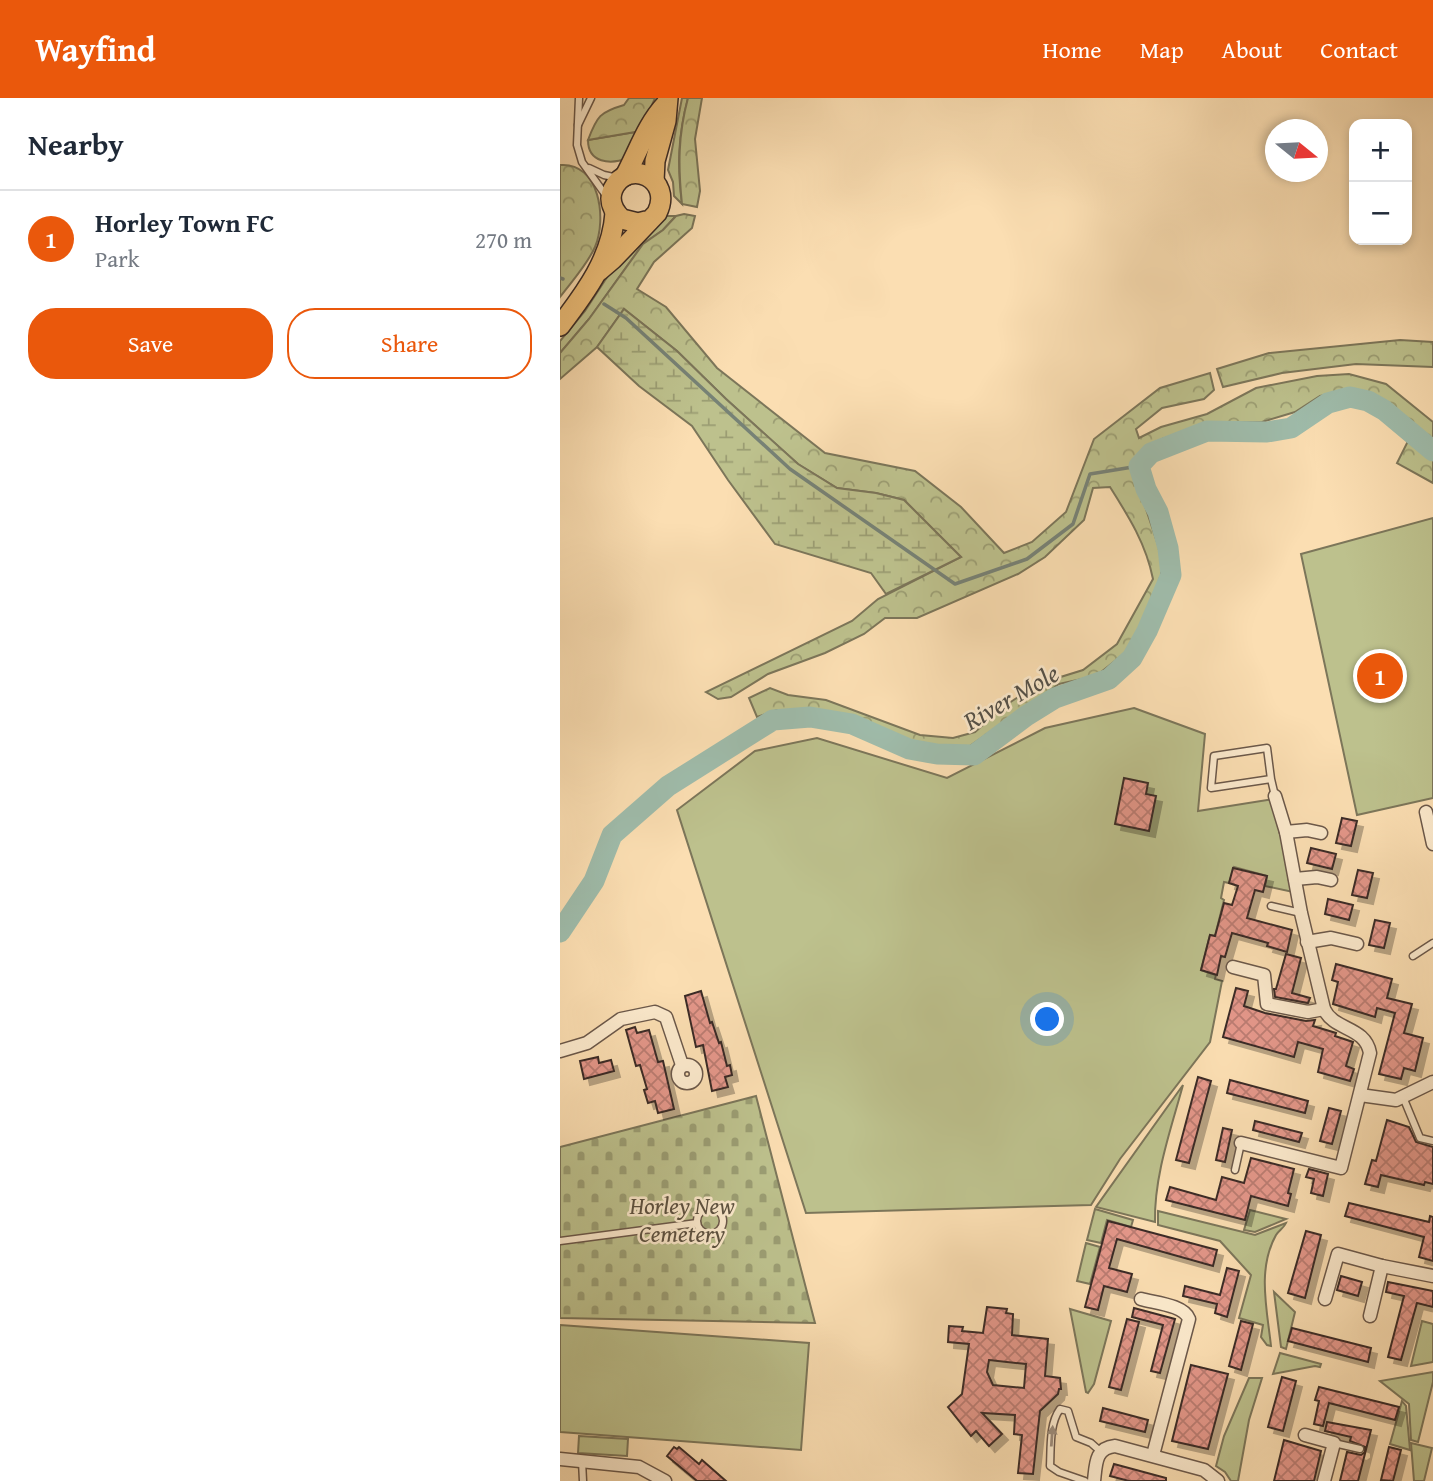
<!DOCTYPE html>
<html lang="en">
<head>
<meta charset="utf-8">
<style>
	:root { --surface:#fff; --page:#f6f6f7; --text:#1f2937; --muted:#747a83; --line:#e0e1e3; --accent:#ea580c }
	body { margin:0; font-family:"Gentium Book Plus",serif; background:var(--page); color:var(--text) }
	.controls { position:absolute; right:21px; top:21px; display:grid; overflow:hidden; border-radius:14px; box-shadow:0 4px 10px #0003 }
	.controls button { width:63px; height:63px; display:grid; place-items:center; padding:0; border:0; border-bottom:2px solid var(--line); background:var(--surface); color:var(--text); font:35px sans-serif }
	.compass { position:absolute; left:705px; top:21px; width:63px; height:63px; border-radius:50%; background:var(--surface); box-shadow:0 4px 10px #0003; rotate:108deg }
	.you { position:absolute; left:488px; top:922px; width:24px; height:24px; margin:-18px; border:5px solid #fff; border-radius:50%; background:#1a73e8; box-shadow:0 0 0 10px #1a73e833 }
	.badge { display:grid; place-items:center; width:46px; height:46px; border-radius:50%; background:var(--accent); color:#fff; font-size:23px; font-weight:700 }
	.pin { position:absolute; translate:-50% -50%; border:4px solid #fff; box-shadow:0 2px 7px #0006 }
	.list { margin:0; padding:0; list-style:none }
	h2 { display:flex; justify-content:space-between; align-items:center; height:91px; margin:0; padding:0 28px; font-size:30px }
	h2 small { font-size:23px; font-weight:400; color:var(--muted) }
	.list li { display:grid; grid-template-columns:46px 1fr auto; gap:21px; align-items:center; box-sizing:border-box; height:98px; padding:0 28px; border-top:2px solid var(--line) }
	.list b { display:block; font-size:26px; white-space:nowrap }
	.list p { margin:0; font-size:23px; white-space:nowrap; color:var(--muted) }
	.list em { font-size:23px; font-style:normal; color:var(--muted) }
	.actions { display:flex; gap:14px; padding:21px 28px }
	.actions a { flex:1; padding:16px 0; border:2px solid var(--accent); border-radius:28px; text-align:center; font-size:24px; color:var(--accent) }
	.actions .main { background:var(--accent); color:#fff }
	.map { position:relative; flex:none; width:873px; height:1383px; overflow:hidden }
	header { display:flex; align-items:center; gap:42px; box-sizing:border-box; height:98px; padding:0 35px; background:var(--accent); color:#fff }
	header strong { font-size:33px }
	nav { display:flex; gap:38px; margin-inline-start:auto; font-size:24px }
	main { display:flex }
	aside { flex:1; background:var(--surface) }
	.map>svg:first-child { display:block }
	.green { fill:#bdc18d; stroke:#7c765a; stroke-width:2 }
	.forest { fill:url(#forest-crowns); stroke:#7c765a; stroke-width:2 }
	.wetland { fill:url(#wetland-marsh); stroke:#7c765a; stroke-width:2 }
	.cemetery { fill:url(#cemetery-stones); stroke:#7c765a; stroke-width:2 }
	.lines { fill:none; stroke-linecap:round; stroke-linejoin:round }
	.stream { stroke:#778276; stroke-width:3.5 }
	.river { stroke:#9fbcab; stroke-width:21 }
	.building { fill:url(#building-cross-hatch); stroke:#3b2c27; stroke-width:2; fill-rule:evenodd; filter:url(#shadow) }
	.lane-casing { stroke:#6b584a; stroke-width:9 }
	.street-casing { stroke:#6b584a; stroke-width:15 }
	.primary-casing { stroke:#3b2c27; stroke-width:22 }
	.lane { stroke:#fceacd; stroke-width:6 }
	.street { stroke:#fceacd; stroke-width:12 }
	.primary { stroke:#eebf79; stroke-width:19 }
	.oneway { fill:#9c8b7a }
	.labels { text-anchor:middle; stroke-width:5; stroke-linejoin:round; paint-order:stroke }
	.park-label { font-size:24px; font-style:italic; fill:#5c5140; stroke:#fceacd }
	.water-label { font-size:26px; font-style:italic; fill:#545048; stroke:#fceacd }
</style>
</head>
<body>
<header>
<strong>Wayfind</strong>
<nav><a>Home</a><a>Map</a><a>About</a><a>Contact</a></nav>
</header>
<main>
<aside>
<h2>Nearby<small></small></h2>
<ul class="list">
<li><span class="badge">1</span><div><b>Horley Town FC</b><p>Park</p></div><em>270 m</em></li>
</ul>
<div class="actions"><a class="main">Save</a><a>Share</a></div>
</aside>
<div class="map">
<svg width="873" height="1383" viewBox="0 0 873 1383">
	<defs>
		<pattern id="forest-crowns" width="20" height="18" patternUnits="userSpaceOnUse" patternTransform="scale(1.75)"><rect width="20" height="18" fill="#bdc18d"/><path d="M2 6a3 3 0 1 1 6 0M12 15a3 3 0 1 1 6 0" fill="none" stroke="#9b9d73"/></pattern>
		<pattern id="wetland-marsh" width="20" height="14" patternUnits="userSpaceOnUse" patternTransform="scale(1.75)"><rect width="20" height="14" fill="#bdc18d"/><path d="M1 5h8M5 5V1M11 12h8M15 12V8" fill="none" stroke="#9b9d73"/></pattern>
		<pattern id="cemetery-stones" width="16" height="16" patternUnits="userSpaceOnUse" patternTransform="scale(1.75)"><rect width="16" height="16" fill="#bdc18d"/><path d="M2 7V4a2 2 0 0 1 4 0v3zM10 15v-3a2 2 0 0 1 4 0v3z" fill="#9b9d73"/></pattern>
		<pattern id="building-cross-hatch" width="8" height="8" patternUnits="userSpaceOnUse" patternTransform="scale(1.75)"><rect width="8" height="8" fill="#e4978a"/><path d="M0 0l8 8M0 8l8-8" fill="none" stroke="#ba7b71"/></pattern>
		<filter id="shadow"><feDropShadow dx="6" dy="6" stdDeviation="0" flood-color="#0004"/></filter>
	</defs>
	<rect width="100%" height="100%" fill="#fbdeb2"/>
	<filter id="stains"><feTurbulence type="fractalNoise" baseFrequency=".00286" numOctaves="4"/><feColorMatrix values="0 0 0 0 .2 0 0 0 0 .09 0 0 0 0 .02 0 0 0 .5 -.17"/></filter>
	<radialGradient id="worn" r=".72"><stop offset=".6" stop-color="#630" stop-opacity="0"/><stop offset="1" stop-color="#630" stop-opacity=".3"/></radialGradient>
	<g class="green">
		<path d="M122,0h6c-10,38 -11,67 -6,106l-8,-8 -1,-14 -5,-12z"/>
		<path d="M81,33l-13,27c-18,7 -40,5 -40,-18z"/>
		<polygon points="106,118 116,118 103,132 83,146 29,221 0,255 0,243 25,213 55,167"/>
		<polygon points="873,420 873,700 797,717 741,456"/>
		<polygon points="574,610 645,636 638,713 713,701 733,794 705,788 707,778 674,769 669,785 664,784 661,800 664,802 655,838 650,837 641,872 656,877 655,881 662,883 650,944 560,1061 531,1107 246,1115 117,712 195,653 257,640 387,680 485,630"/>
		<path d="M623,987c-12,44 -29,91 -28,137l-59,-15z"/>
		<polygon points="535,1111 573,1122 571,1129 547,1122 541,1145 527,1142"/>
		<polygon points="690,1112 726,1121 695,1134 684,1132"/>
		<path d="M598,1113l97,24 31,-12c-2,5 -7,7 -10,12 -19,34 -9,74 -5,111l-4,-1 -6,-8 2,-12 -24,-7 12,-43 -31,-34 -62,-16z"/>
		<polygon points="526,1145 540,1149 530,1186 517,1183"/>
		<polygon points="714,1194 735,1214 726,1251 721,1249"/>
		<polygon points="510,1211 551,1223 534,1286 528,1295 526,1294"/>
		<polygon points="862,1223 873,1226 873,1264 851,1268"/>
		<polygon points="0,1227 249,1245 241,1352 0,1334"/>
		<polygon points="720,1255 761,1266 760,1269 755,1268 713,1276"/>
		<polygon points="873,1274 873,1284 858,1344 851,1342 849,1306 820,1283"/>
		<polygon points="689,1280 702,1280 689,1322 678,1383 671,1383 665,1374 656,1368 664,1338"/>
		<polygon points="842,1303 846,1308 850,1352 830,1346"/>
		<polygon points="19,1338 68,1341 67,1358 18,1355"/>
		<polygon points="851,1345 872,1350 864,1383 854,1383"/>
	</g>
	<g class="forest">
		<path d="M69,0h26l-14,33 -53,9c9,-24 12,-28 36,-35z"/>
		<path d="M128,0h14l-7,41 5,52 -3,16 -15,-3c-4,-38 -4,-69 6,-106z"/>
		<path d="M0,67c40,-3 47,54 35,82 -8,18 -23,34 -35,50z"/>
		<path d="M124,116l11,2 -3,12 -38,34 -17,27 29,18 51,61 108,85 90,18 46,36 43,46 28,-11 34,-30 28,-73 66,-51 50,-15 4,17 -10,9 -42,9 -26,21 3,9 22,-11 46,-13 49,-26 61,-12 32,-2 37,10 47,38v21l-55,-44 -27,-9 -31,6 -25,16 -33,10 -51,1 -49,16 -26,17 -1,20 26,78v25l-18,43 -18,31 -29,23 -37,8 -92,64 -36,1 -72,-28 -56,-10 -26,-1 -20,7 -8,-19 21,-10 18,7 38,5 94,35 33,3 22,-6 28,-25 35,-23 45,-14 34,-26 36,-65c-7,-35 -24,-62 -43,-92l-17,1 -9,32 -39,37 -27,17 -101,44h-32l-21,16 -39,19 -57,21 -37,23 -13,2 -12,-7 146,-71 26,-22 83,-42 -57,-57 -28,-7 -39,-5 -39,-24 -72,-65 -49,-48 -53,-42 -27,38 -37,32v-26l29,-34 54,-75 20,-14 13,-14z"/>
		<polygon points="840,242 873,244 873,269 796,266 722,275 663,289 657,271 709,255"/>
		<polygon points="849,341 873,361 873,385 837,365"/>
	</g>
	<polygon class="wetland" points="64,211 117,253 166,301 238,366 277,390 316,395 344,402 401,459 326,496 311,475 215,446 168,382 132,328 79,288 37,249"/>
	<polygon class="cemetery" points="196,998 255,1225 0,1220 0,1049"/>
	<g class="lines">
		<g class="stream">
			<polyline points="0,180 3,181"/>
			<polyline points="44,206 66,220 230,371 395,486 467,461 513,426 530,376 579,368"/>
		</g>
		<polyline class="river" points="0,834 34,783 52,737 108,688 213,622 250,619 292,626 349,651 377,656 414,657 466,618 495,600 549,581 572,560 587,533 611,477 608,450 598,414 586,391 579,368 591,355 647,333 707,334 731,330 768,305 790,299 808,303 824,312 873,353"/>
	</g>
	<g class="building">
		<polygon points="564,680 588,685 586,696 596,698 589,733 555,726"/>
		<polygon points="782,720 797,723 791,748 776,745"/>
		<polygon points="751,750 776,756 772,771 747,765"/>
		<polygon points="673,770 707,778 703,794 695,792 687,820 732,832 727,854 707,848 708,845 672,835 665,859 661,858 657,877 641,872 650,837 655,838 664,805 672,807 678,788 669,785"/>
		<polygon points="798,772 813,775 807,800 792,797"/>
		<polygon points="768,801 793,807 789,822 765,816"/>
		<polygon points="815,822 830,825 824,850 809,847"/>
		<polygon points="726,856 741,860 732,895 750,900 748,905 715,899 714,891 716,891"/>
		<polygon points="776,866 832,881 827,900 852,906 844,935 863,940 855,973 844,970 841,981 819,976 835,915 817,910 815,919 773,906 778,884 772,882"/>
		<polygon points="676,890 688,893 684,908 705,915 746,923 755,922 753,928 776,935 775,938 793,944 786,968 794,971 790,983 758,974 763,951 738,944 734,959 663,939"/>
		<polygon points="141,893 150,925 152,924 159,945 161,944 167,968 170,967 172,977 165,979 168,989 152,993 143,947 136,949 125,898"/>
		<polygon points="75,929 77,935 89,932 98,964 103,963 114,1011 98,1015 95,1003 88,1005 84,992 87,991 80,967 76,968 66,932"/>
		<polygon points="38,959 39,965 51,962 54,973 24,981 20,963"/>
		<polygon points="638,979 651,983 629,1065 616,1062"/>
		<polygon points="670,982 748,1003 745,1015 667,995"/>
		<polygon points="769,1010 781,1013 772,1046 760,1043"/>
		<polygon points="827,1022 849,1029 856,1044 873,1049 873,1086 865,1084 864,1087 821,1077 818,1089 805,1086 812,1062 816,1063"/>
		<polygon points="695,1023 742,1035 739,1044 693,1032"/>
		<polygon points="663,1030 672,1032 665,1064 656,1062"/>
		<polygon points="691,1060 734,1071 728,1095 731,1096 728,1108 691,1098 685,1122 606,1102 610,1089 656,1102 662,1079 684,1085"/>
		<polygon points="749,1071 768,1076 763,1098 751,1095 754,1081 746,1079"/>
		<polygon points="789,1105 869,1124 870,1118 873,1119 873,1163 859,1159 864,1139 785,1118"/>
		<polygon points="548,1123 657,1152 653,1168 557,1141 549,1170 572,1176 567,1194 544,1188 538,1212 525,1209"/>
		<polygon points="746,1133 761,1137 745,1200 728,1195"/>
		<polygon points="667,1170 679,1173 667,1219 655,1215 657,1206 623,1198 625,1188 660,1197"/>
		<polygon points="781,1178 802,1184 798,1198 777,1192"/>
		<polygon points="828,1184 873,1193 873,1209 857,1205 841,1262 828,1259 844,1198 826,1194"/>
		<path d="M427,1209l20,2 -1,4 7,1 -1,21 36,4 -3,37 15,2 1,11h-2l-1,5 -18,17 -7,63 -15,-1 4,-38 -8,-1 1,-19 -33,-2 20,21 -13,12 -13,-15 -5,5 -23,-29 14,-13 7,-50 -21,-2 1,-16 14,1 -1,4 21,2zM429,1262l37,4 -2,24 -31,-3 -6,-13z"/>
		<polygon points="574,1210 615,1221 600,1275 591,1273 603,1227 572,1219"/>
		<polygon points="567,1221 579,1224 561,1292 549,1289"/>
		<polygon points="681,1223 693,1226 681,1272 669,1268"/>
		<polygon points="732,1230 811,1250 808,1264 728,1243"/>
		<polygon points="631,1267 668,1276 648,1351 612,1343"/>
		<polygon points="722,1279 736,1283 723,1333 708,1329"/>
		<polygon points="759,1289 839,1309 835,1322 769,1305 763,1328 754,1326 759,1303 755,1302"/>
		<polygon points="543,1310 588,1322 585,1334 540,1323"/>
		<polygon points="767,1324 811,1332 798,1383 780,1383 787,1354 801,1357 805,1354 805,1349 790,1343 791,1339 765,1333"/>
		<polygon points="724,1342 761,1353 754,1383 714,1383"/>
		<polygon points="114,1349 117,1351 119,1349 139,1366 142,1362 166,1383 137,1383 107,1358"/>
		<polygon points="829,1349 841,1352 833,1383 821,1382"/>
		<polygon points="554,1366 606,1380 606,1383 569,1383 550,1378"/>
	</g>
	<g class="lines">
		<defs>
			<g id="lane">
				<polyline points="19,0 17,47 22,64 47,99"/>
				<polyline points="18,27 31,0"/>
				<polyline points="29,70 44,77 58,80"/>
				<polyline points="711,681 707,650 654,658 651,690 711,681 715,698"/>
				<polyline points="711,808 741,815"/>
				<polyline points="853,858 873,845"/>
				<polyline points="843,999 860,1040 873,1043"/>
				<polyline points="675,1072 681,1045"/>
				<circle cx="150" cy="1123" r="13"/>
				<polyline points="0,1143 137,1125"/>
				<polyline points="774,1345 800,1351"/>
				<polyline points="22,1363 23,1383"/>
				<path d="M525,1383l-26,-9 -9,-6c1,-18 -1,-42 10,-57l8,2 8,26 15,6 9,8"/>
			</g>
			<g id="street">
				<polyline points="866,714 873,746"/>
				<polyline points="726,734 747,732 761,735"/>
				<polyline points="735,781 757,779 771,782"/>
				<polyline points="747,844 771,840 797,846"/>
				<polyline points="673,869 704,877 707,906 748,914 764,911"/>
				<polyline points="0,953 27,945 61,921 95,914 106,919 122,967"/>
				<circle cx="127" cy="976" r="9"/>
				<polyline points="800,997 836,1002 873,984"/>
				<path d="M681,1045l100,25 29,-115c-5,-27 -36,-22 -46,-44l-23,-96 -15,-81 -11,-36"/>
				<path d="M581,1201c14,4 43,6 48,20l-36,136"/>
				<polyline points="765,1201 778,1156 822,1168 873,1178"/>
				<polyline points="810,1218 822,1168"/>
				<polyline points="745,1337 774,1345 764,1383"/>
				<polyline points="0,1361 79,1369 105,1383"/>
				<path d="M534,1383c2,-17 1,-33 21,-35l89,24 14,11"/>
			</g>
			<g id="primary">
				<path d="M65,78c13,-24 22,-52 41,-72"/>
				<polyline points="94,83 95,63 106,23 108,0"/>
				<path d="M39,173l14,-12 44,-46c17,-34 -29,-56 -44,-24 -5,12 0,22 9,30l16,4 8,-2"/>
				<path d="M0,228c26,-34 52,-69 55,-113"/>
			</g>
		</defs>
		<use href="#lane" class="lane-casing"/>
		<use href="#street" class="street-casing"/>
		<use href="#primary" class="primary-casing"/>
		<use href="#lane" class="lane"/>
		<use href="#street" class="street"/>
		<use href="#primary" class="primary"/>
	</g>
	<defs><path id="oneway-solid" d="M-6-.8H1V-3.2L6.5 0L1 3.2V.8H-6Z" transform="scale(1.75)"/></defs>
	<use class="oneway" href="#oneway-solid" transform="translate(492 1338) rotate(-86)"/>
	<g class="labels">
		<g class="park-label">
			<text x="122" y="1116">Horley New<tspan x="122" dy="28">Cemetery</tspan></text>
		</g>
		<g class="water-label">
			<text transform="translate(451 599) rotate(-30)" y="9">River Mole</text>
		</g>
	</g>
	<rect width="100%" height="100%" filter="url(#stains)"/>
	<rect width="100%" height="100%" fill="url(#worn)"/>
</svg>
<div class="controls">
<button>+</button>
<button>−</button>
</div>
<svg class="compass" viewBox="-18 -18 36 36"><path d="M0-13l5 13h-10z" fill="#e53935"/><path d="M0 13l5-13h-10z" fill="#747a83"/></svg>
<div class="you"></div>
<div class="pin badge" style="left:820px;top:578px">1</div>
</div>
</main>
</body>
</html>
